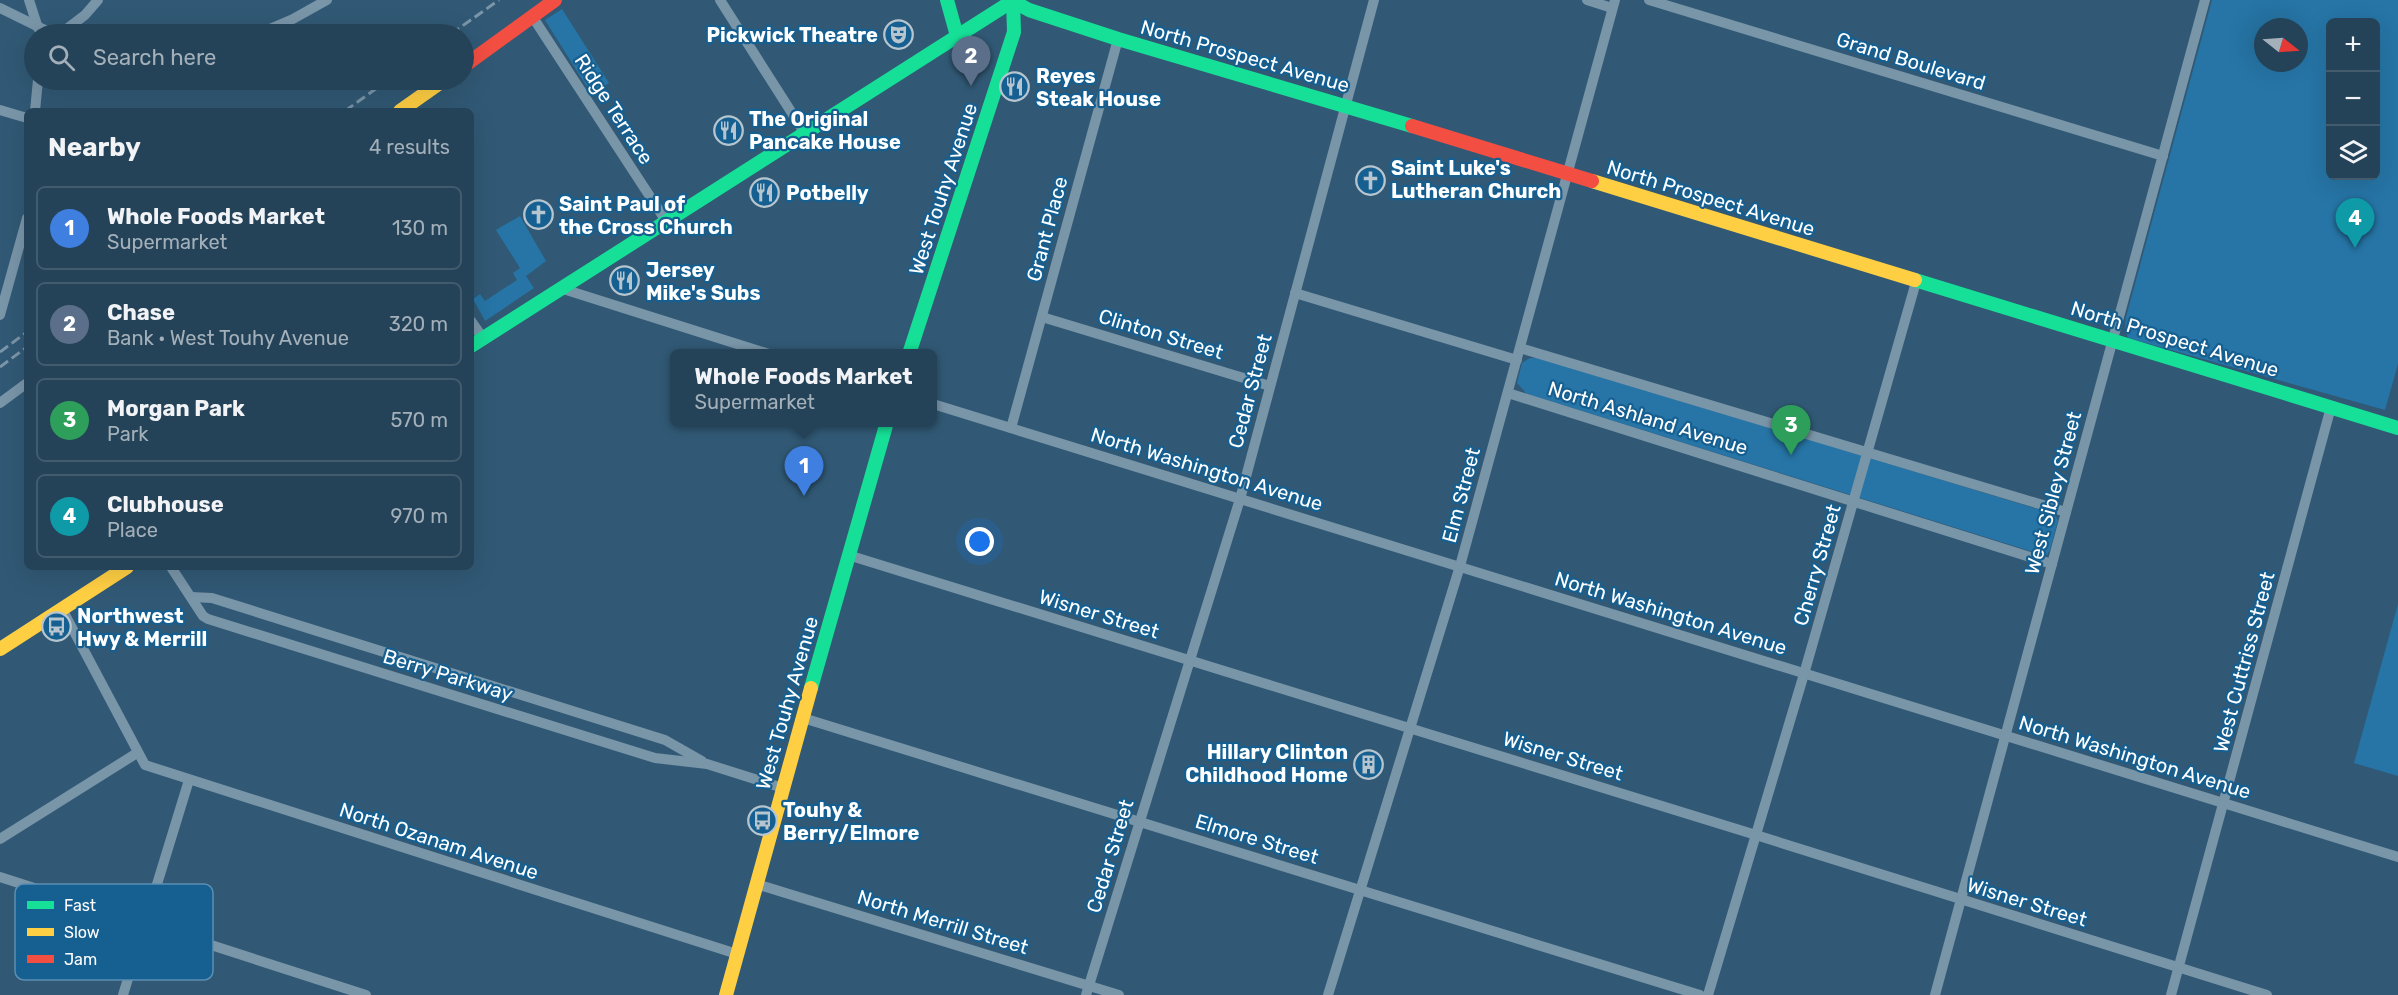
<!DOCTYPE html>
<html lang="en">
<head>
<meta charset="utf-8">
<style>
	:root { --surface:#254358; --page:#314e61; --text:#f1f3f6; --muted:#a3b0ba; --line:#425c6e; --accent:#b7c5cf }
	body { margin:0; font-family:Rubik,sans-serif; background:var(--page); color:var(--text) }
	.controls { position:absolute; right:18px; top:18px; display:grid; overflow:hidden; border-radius:9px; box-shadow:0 6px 24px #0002 }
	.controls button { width:54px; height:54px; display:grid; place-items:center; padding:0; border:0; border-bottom:2px solid var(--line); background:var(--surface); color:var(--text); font:30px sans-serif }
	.compass { position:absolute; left:2254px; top:18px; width:54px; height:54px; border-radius:50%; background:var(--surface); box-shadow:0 6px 24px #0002; rotate:107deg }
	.you { position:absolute; left:980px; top:542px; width:21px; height:21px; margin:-15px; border:4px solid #fff; border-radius:50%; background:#1a73e8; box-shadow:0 0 0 9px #1a73e833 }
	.badge { display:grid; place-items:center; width:39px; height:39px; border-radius:50%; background:var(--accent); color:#fff; font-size:20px; font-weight:700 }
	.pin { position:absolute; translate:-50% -50px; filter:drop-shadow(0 2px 3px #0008) }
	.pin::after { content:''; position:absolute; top:32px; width:21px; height:18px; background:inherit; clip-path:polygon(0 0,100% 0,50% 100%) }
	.popup { position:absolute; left:670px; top:349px; width:267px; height:78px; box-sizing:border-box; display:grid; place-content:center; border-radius:9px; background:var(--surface); filter:drop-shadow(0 2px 4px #0005); font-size:20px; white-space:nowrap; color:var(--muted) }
	.popup b { font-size:22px; color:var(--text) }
	.popup::after { content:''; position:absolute; left:50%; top:100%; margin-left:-12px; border:12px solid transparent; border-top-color:var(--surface) }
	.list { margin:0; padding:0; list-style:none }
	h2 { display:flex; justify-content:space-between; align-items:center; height:78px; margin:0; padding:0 24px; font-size:26px }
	h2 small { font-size:20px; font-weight:400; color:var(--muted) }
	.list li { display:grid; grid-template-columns:39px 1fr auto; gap:18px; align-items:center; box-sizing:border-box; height:84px; margin:0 12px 12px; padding:0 12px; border:2px solid var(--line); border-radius:9px }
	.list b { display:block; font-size:22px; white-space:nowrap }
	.list p { margin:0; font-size:20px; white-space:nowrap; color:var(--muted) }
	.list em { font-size:20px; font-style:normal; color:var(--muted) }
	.icon { flex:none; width:33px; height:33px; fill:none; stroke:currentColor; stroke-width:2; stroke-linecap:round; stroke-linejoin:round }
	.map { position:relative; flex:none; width:2398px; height:995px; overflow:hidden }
	.search { position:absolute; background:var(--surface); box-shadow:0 6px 24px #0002; left:24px; top:24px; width:450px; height:66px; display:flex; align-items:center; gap:15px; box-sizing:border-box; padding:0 21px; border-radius:33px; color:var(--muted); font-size:22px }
	.panel { position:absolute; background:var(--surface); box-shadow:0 6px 24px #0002; left:24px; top:108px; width:450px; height:462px; border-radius:9px }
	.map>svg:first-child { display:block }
	.green { fill:#2675a6; fill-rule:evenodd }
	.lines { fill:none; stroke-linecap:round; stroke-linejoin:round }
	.street { stroke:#7995a8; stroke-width:10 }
	.fast { stroke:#16e098; stroke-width:14 }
	.slow { stroke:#ffcf43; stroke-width:14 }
	.jam { stroke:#f24e42; stroke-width:14 }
	.rail { stroke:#7b95a8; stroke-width:3; stroke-dasharray:10 4.5; stroke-linecap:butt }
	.labels { text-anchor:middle; stroke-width:4.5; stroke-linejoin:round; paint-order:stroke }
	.poi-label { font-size:20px; font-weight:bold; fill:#fff; stroke:#155f91; text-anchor:start }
	.street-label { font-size:20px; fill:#fff; stroke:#155f91 }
	.key { fill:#155f91; stroke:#5b8fb2; stroke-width:1.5 }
	.key-label { font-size:16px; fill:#fff }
</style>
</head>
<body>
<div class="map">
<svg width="2398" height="995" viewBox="0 0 2398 995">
	<rect width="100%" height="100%" fill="#315975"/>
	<g class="green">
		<path d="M2212,0h186v364l-13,46 -257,-72 -3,-9 1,-12zM2330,22h46v154h-46zM2263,27h36v36h-36z"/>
		<polygon points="562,9 609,83 592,95 545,20"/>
		<polygon points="520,216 546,261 526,276 534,288 485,321 473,299 480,294 485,301 517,280 513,273 520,268 496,230"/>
		<polygon points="1530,358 1541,358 2054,514 2058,520 2050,550 2047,555 2043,555 1534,396 1526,393 1517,383 1522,363"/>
		<polygon points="2398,604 2398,776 2354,763"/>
	</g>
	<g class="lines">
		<g class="street">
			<polyline points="29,0 38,28"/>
			<polyline points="720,0 804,132"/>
			<polyline points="1587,0 1612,8"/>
			<polyline points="1649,0 2163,156"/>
			<polyline points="0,8 53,34"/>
			<polyline points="532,16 666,221"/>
			<polyline points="60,34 85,15 98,0"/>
			<polyline points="258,34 293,19 327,0"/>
			<polyline points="0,110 27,118"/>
			<polyline points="35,111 38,80"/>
			<polyline points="560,288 769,354"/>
			<polyline points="1295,293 1517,360"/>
			<polyline points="0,315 27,218"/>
			<polyline points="1042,317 1270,386"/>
			<polyline points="471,321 483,338"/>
			<polyline points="1520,348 2066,512"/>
			<polyline points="1508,393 2052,564"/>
			<polyline points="0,403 27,383"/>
			<polyline points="933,404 2398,857"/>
			<polyline points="1011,428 1118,39"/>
			<polyline points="848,555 1756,835 2267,995"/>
			<polyline points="171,567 203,616 208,619 655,758 707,764 783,788"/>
			<polyline points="191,597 212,598 665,740 702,761"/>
			<polyline points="62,609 145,765 737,954"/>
			<polyline points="803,718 1700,995"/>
			<polyline points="0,839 137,753"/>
			<polyline points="0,877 366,995"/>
			<polyline points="756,884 1119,995"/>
			<polyline points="123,995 189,780"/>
			<polyline points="1086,995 1240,499 1374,0"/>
			<polyline points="1328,995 1460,566 1615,0"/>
			<polyline points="1708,995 1804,674 1916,282"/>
			<polyline points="1935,995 2205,0"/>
			<polyline points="2171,995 2331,407"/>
		</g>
		<g class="fast">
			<polyline points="947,0 957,36"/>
			<polyline points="1011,0 1029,10 1118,39 1412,126"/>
			<polyline points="1915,280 2398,428"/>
			<polyline points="471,346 1014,0"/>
			<polyline points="909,354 1014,32 1013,0"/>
			<polyline points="811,688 887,422"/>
		</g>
		<g class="slow">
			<polyline points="400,111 444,80"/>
			<polyline points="1592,181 1915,280"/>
			<polyline points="0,649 127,567"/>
			<polyline points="726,995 811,688"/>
		</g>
		<g class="jam">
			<polyline points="464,66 555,0"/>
			<polyline points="1412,126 1592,181"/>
		</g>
		<g class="rail">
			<polyline points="451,34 499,0"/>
			<polyline points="345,111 388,80"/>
			<polyline points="0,352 27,332"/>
			<polyline points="0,367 27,347"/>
		</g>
	</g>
	<defs>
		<symbol id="theatre-ring" viewBox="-11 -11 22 22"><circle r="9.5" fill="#155f91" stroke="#b7c5cf" stroke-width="1.5"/><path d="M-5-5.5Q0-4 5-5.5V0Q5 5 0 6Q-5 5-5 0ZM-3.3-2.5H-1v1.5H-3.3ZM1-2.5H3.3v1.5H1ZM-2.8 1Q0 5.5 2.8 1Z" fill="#b7c5cf"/></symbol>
		<symbol id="restaurant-ring" viewBox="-11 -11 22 22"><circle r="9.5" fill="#155f91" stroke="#b7c5cf" stroke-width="1.5"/><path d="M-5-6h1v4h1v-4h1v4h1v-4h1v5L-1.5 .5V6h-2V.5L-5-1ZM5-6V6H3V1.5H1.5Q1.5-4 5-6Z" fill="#b7c5cf"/></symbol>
		<symbol id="church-ring" viewBox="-11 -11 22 22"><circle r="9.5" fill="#155f91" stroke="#b7c5cf" stroke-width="1.5"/><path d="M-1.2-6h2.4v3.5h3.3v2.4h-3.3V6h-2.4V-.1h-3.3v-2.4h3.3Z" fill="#b7c5cf"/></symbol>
		<symbol id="bus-ring" viewBox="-11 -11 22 22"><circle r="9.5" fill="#155f91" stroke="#b7c5cf" stroke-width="1.5"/><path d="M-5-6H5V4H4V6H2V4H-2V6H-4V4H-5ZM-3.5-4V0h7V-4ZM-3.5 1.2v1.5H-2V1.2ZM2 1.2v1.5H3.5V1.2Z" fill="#b7c5cf"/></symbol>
		<symbol id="building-ring" viewBox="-11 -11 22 22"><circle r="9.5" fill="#155f91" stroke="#b7c5cf" stroke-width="1.5"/><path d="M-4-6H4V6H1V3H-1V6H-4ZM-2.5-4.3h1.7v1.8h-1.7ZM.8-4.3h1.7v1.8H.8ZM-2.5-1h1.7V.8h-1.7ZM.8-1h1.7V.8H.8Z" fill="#b7c5cf"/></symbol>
	</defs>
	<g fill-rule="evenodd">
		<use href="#theatre-ring" x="882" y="18" width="33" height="33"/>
		<use href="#restaurant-ring" x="998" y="70" width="33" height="33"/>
		<use href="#restaurant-ring" x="712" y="114" width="33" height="33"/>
		<use href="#church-ring" x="1354" y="164" width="33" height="33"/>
		<use href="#restaurant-ring" x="748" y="176" width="33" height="33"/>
		<use href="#church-ring" x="522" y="198" width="33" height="33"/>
		<use href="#restaurant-ring" x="608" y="264" width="33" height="33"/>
		<use href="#bus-ring" x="40" y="610" width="33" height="33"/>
		<use href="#building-ring" x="1352" y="748" width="33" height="33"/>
		<use href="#bus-ring" x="746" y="804" width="33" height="33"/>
	</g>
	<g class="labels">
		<g class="poi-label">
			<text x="878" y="42" text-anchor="end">Pickwick Theatre</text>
			<text x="1036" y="83">Reyes<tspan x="1036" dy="23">Steak House</tspan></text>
			<text x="749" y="126">The Original<tspan x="749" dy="23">Pancake House</tspan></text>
			<text x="1391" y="175">Saint Luke's<tspan x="1391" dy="23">Lutheran Church</tspan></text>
			<text x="786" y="200">Potbelly</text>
			<text x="559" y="211">Saint Paul of<tspan x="559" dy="23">the Cross Church</tspan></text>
			<text x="646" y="277">Jersey<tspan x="646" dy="23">Mike's Subs</tspan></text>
			<text x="77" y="623">Northwest<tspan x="77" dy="23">Hwy &amp; Merrill</tspan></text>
			<text x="1348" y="759" text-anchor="end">Hillary Clinton<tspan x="1348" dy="23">Childhood Home</tspan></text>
			<text x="783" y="817">Touhy &amp;<tspan x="783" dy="23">Berry/Elmore</tspan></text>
		</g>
		<g class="street-label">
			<text transform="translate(1245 56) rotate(16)" y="7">North Prospect Avenue</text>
			<text transform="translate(1911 61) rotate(17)" y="7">Grand Boulevard</text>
			<text transform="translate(614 109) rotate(57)" y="7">Ridge Terrace</text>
			<text transform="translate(943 189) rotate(-72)" y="7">West Touhy Avenue</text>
			<text transform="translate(1711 198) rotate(17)" y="7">North Prospect Avenue</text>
			<text transform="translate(1047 229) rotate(-75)" y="7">Grant Place</text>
			<text transform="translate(1161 334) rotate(17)" y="7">Clinton Street</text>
			<text transform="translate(2175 339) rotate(17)" y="7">North Prospect Avenue</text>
			<text transform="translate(1250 391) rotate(-75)" y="7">Cedar Street</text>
			<text transform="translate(1648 418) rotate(17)" y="7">North Ashland Avenue</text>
			<text transform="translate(1207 469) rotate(17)" y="7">North Washington Avenue</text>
			<text transform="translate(2053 493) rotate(-75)" y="7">West Sibley Street</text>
			<text transform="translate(1461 495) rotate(-75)" y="7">Elm Street</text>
			<text transform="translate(1817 565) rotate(-74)" y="7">Cherry Street</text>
			<text transform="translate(1671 613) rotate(17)" y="7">North Washington Avenue</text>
			<text transform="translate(1099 614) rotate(17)" y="7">Wisner Street</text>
			<text transform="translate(2244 662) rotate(-75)" y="7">West Cuttriss Street</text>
			<text transform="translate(448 675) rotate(17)" y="7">Berry Parkway</text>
			<text transform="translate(787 703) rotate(-74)" y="7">West Touhy Avenue</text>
			<text transform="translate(1563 756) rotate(17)" y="7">Wisner Street</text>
			<text transform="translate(2135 757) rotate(17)" y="7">North Washington Avenue</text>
			<text transform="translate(1257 839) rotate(17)" y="7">Elmore Street</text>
			<text transform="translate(439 841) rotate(18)" y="7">North Ozanam Avenue</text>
			<text transform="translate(1110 856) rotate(-73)" y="7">Cedar Street</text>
			<text transform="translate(2027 902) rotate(17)" y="7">Wisner Street</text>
			<text transform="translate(943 922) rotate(17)" y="7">North Merrill Street</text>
		</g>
	</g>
	<rect x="15" y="884" width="198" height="96" rx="9" class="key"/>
	<rect x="27" y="901" width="27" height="8" fill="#16e098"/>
	<rect x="27" y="928" width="27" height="8" fill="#ffcf43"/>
	<rect x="27" y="955" width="27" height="8" fill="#f24e42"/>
	<g class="key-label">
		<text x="64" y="911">Fast</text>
		<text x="64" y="938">Slow</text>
		<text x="64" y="965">Jam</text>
	</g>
</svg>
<div class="controls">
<button>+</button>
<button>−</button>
<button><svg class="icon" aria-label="layers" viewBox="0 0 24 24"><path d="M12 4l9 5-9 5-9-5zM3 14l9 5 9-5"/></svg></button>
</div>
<svg class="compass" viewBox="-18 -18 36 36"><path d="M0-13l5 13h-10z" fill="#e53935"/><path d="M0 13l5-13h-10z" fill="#a3b0ba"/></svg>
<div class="you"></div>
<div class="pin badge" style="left:804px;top:496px;background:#3f7fe0">1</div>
<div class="popup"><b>Whole Foods Market</b>Supermarket</div>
<div class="pin badge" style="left:971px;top:86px;background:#5c6f8a">2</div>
<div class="pin badge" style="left:1791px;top:455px;background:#2e9e5b">3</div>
<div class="pin badge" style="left:2355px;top:248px;background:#0f9aa8">4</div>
<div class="search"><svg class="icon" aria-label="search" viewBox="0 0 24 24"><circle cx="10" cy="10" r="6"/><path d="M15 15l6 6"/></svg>Search here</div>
<section class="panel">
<h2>Nearby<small>4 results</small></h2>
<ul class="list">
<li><span class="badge" style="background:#3f7fe0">1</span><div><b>Whole Foods Market</b><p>Supermarket</p></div><em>130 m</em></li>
<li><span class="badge" style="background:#5c6f8a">2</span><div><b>Chase</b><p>Bank · West Touhy Avenue</p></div><em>320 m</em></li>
<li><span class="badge" style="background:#2e9e5b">3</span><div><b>Morgan Park</b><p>Park</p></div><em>570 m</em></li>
<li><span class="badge" style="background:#0f9aa8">4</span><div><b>Clubhouse</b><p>Place</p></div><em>970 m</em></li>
</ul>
</section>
</div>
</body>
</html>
